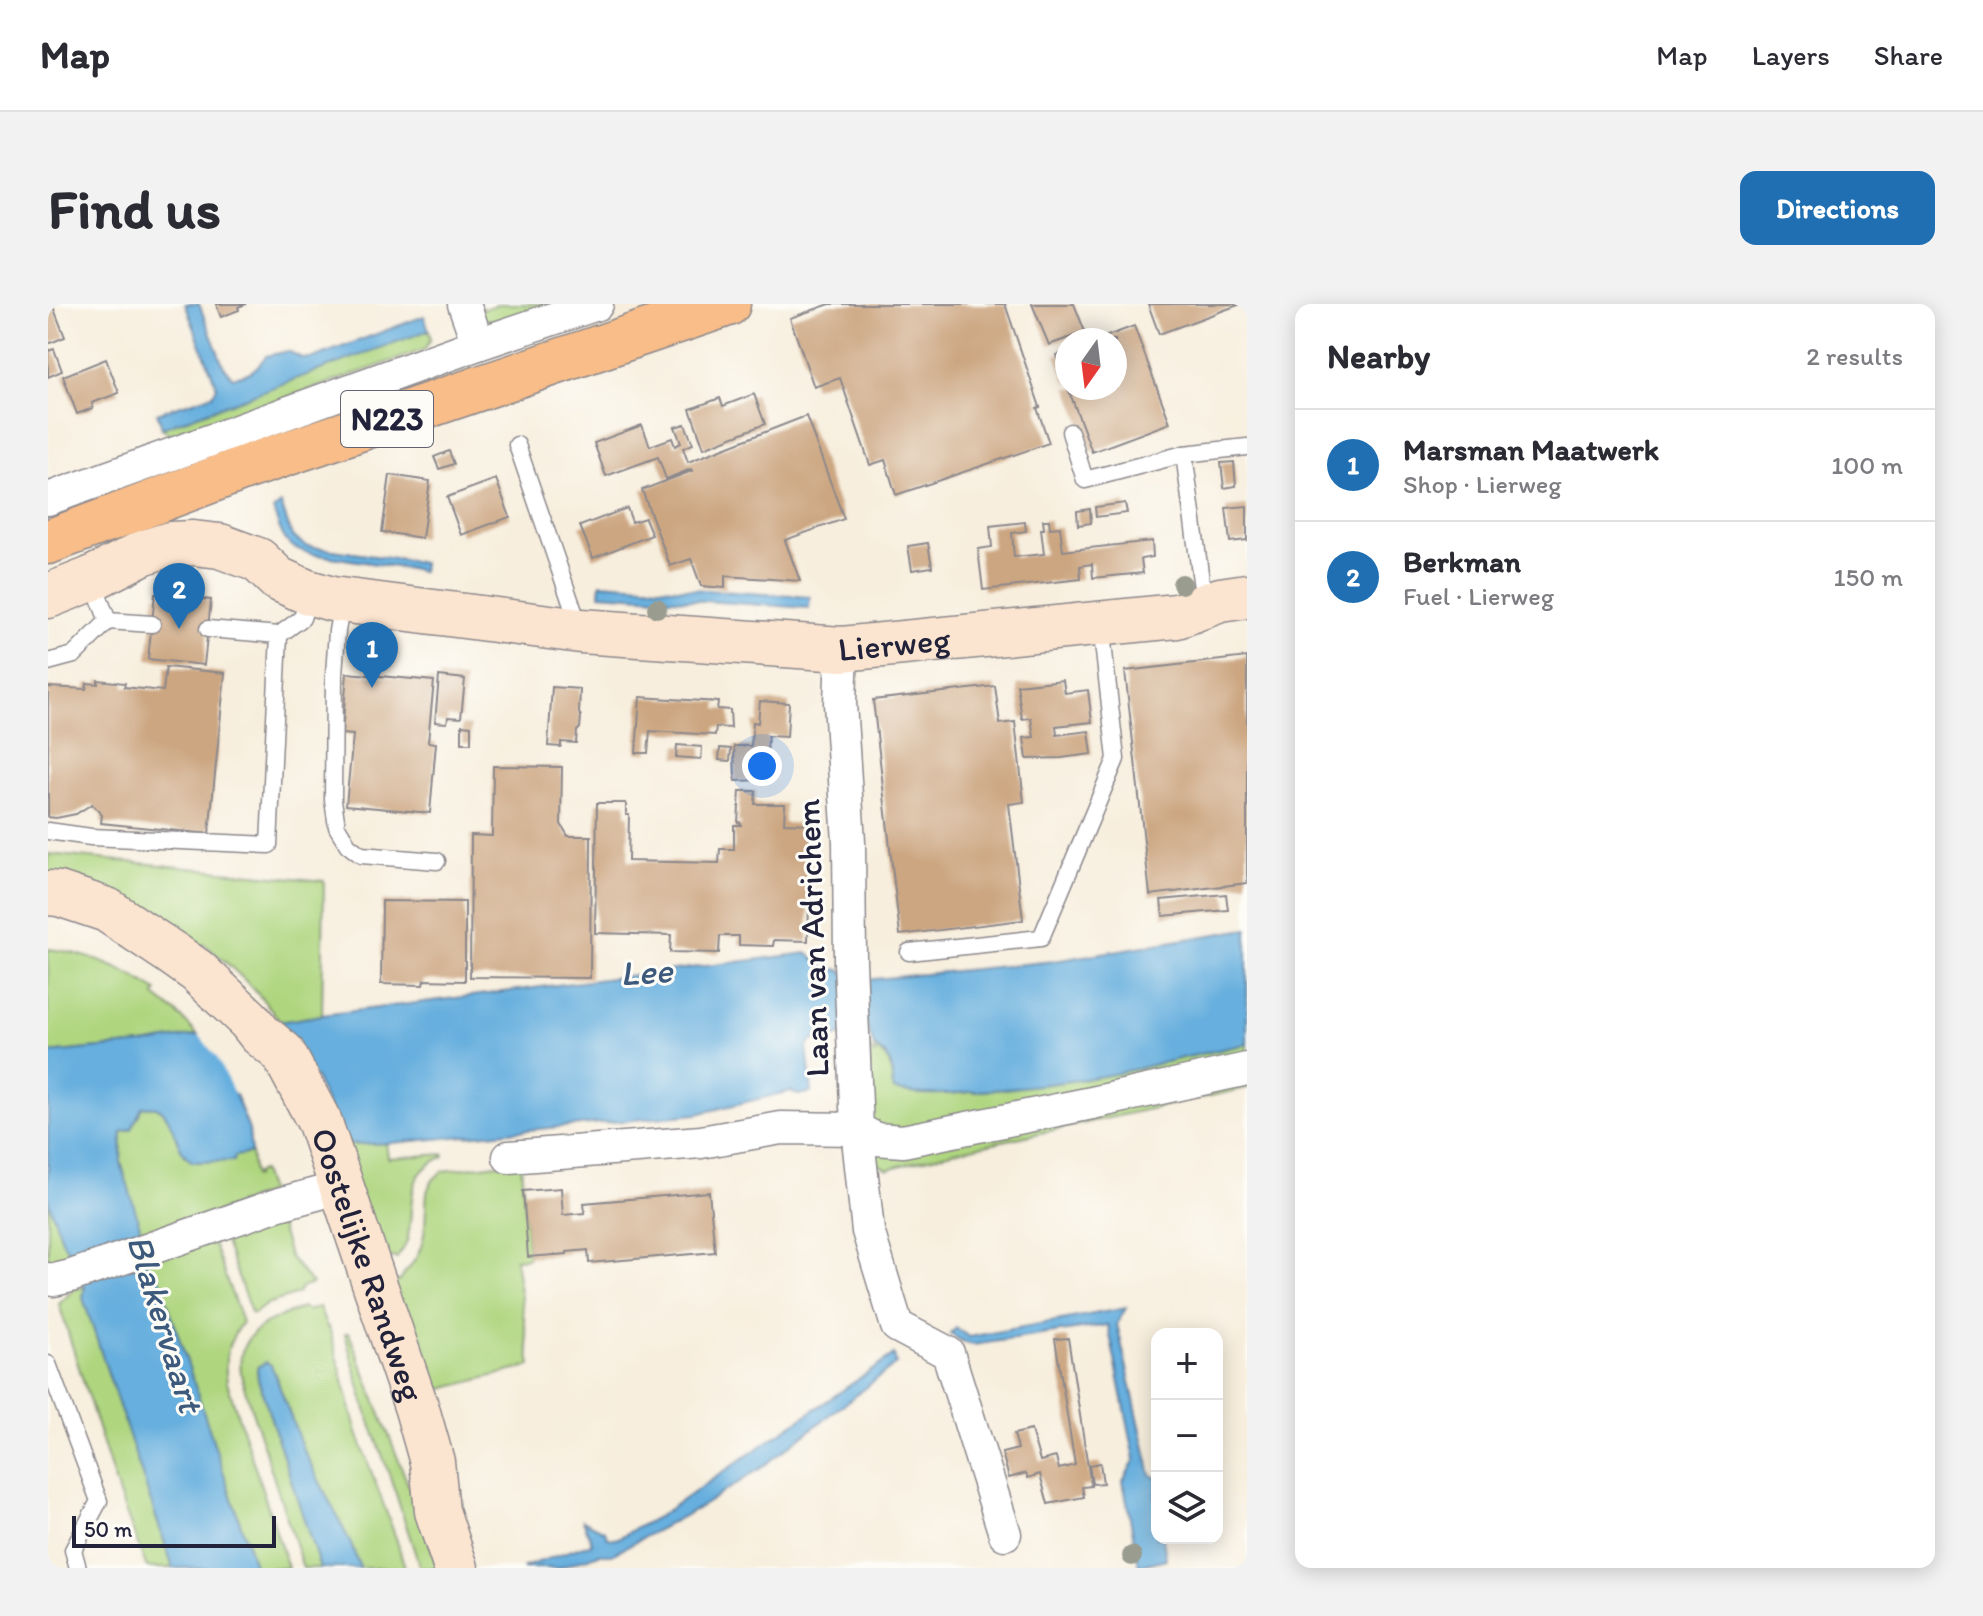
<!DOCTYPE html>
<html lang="en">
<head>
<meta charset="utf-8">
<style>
	:root { --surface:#fff; --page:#f2f2f3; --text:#2b2b33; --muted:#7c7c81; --line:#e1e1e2; --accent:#1f6fb2 }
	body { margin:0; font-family:Itim,sans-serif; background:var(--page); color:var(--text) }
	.controls { position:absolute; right:24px; bottom:24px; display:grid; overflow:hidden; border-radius:16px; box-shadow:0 4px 20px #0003 }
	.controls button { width:72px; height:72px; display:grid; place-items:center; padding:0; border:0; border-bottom:2px solid var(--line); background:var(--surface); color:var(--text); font:40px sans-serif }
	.compass { position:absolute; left:1007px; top:24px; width:72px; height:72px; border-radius:50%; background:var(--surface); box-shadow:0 4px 20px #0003; rotate:194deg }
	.scale { position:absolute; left:24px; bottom:20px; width:204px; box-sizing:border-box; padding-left:8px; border:4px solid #22223b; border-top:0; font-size:22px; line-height:28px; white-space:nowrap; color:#22223b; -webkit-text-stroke:6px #fdfcf7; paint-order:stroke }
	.you { position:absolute; left:714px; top:462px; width:28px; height:28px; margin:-20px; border:6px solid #fff; border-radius:50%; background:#1a73e8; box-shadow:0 0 0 12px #1a73e833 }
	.badge { display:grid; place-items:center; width:52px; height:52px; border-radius:50%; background:var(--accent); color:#fff; font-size:26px; font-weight:700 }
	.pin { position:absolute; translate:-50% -66px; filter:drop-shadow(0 2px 4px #0008) }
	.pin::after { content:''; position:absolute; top:42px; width:28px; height:24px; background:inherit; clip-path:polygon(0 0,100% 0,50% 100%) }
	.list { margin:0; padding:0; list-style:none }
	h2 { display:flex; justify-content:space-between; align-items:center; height:104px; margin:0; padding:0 32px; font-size:34px }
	h2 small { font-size:26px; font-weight:400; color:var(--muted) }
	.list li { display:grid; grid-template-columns:52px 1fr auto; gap:24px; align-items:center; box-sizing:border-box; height:112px; padding:0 32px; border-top:2px solid var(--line) }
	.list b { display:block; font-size:30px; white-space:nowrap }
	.list p { margin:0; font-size:26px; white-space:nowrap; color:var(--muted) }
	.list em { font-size:26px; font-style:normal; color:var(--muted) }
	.icon { flex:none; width:44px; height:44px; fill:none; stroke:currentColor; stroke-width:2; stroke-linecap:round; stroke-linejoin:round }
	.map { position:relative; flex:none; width:1199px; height:1264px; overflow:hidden; border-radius:16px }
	header { display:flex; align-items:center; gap:48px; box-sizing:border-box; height:112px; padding:0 40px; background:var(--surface); border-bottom:2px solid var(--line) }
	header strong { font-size:38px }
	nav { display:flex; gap:44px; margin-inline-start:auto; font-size:28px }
	.intro { display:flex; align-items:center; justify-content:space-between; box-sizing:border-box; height:192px; padding:0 48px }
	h1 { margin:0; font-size:56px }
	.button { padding:20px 36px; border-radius:16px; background:var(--accent); color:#fff; font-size:28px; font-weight:700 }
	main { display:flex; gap:48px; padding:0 48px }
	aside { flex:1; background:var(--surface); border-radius:16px; box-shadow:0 4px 20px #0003 }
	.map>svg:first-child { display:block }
	.green { fill:#afd67f; stroke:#687c5d; stroke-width:2 }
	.water { fill:#66afde; stroke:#44688c; stroke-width:2 }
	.pier { fill:#f7eedd }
	.building { fill:#cca681 }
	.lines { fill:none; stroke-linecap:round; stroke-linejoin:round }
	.lane-casing { stroke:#8c888c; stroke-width:19 }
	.street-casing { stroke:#8c888c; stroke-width:35 }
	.secondary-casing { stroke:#8c888c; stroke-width:47 }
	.primary-casing { stroke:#8c888c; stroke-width:47 }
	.lane { stroke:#fff; stroke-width:16 }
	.street { stroke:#fff; stroke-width:32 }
	.secondary { stroke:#fce5d0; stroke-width:44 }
	.primary { stroke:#f8bd89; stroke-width:44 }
	.tree { fill:#999c8f }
	.labels { text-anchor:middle; stroke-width:6; stroke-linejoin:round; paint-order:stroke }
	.shield { fill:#fdfcf7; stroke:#646373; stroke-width:2 }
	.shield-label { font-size:32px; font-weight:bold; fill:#22223b }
	.street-label { font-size:34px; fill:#22223b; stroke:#fdfcf7 }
	.water-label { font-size:36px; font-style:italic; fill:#3d5a7c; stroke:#fdfcf7 }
</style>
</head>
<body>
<header>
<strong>Map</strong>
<nav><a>Map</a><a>Layers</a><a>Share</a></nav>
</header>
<div class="intro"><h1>Find us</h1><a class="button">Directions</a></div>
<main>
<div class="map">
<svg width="1199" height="1264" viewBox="0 0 1199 1264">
	<rect width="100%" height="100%" fill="#fdfcf7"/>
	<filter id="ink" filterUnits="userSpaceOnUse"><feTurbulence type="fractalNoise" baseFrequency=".0125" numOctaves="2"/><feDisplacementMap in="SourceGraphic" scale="16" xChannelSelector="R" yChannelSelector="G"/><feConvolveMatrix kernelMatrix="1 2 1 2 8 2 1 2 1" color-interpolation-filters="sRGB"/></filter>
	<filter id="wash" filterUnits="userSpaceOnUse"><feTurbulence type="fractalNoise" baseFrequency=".006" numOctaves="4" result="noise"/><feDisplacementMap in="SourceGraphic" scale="32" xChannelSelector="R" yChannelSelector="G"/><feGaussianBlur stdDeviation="1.8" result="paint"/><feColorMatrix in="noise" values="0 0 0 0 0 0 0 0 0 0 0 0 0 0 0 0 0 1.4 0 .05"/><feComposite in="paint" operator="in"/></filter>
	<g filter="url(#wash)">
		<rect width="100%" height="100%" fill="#f7eedd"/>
		<g class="green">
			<path d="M428,0l8,5 15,-5h64c-29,10 -53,23 -84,14z"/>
			<polygon points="381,26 383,35 376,46 125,133 114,124"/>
			<path d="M0,550l276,27 -2,134 -41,7c-23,-31 -47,-54 -77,-78l-5,5 -151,-65z"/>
			<path d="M0,645c40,4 76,20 109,42l-2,5 22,17 21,22 -56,9 -94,9z"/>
			<path d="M1199,740v19l-325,69 -51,-4 -8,-79 8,1 3,5 2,-1 -2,-7c18,12 17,22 19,42 33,9 65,4 99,1 86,-9 170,-29 255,-46z"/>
			<polygon points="1199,770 1199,784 904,848 840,865 820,855 826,848"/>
			<path d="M94,803c2,0 11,-1 14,0 19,7 18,45 37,55l41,-1 1,-5 16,-3 3,24 2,-1v-3l6,-2 7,21 -131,52 -17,-82 1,-30 10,-3z"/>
			<path d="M338,839l2,15 56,-4 -1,3c-40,17 -28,46 -35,80 -1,9 -7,15 -12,22l-3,-2 -10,4 -40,-116z"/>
			<path d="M473,857l7,97 -13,1 16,107 -112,29 -28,-112 10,-3c4,-10 14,-17 18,-28 8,-18 6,-41 8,-60 3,-10 8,-15 16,-21z"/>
			<polygon points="0,896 15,938 27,959 0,966"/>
			<polygon points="218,922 232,922 241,952 264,980 253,984 250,990 219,1000 204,1011 175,933 203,923"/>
			<path d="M164,936l30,82c-14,20 -19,36 -15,60l61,186h-33l-95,-288 -16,-18z"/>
			<polygon points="37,983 35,994 125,1264 99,1264 71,1191 11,1000 26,985"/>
			<path d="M271,1003l8,21 2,-1 28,106 40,108 8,27h-45l-10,-26 -48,-95 -28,-75 -17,-2 1,9 62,189h-17l-60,-185c-13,-48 22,-61 59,-75l6,3z"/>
			<polygon points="301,1029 372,1211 390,1264 372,1264 346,1184 318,1106 297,1030"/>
		</g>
		<g class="water">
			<path d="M137,0h14l25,63 9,10c18,-3 22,-7 33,-21l22,-5 14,7h11l111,-42 5,14 -267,98 -5,-15 55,-18 5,-8z"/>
			<path d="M233,200l11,32 14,10 117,17 -1,8 -110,-17c-30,-8 -29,-17 -39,-44z"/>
			<polygon points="553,279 762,293 761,304 552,290"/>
			<path d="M1199,625v115c-45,9 -88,20 -133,30 -40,8 -82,12 -122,16 -33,3 -66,8 -99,0l-2,-24 -5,-11 -12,-8 -9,-28 -26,17 -26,4 -6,7 5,45 -14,3 -7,-4 -94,23 -305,29 -49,2 -28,-68 -81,14 15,39 2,23 -16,3 -1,5 -41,1c-19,-10 -18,-48 -37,-55 -3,-1 -11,0 -14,0l-10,22 -10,3 -1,30 19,64 -3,13 5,20 18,21 95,288h-82l-90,-270 2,-11 -10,-24 -12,-21 -15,-42v-147l94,-9 180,-29 485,-62 21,17 9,-1 28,11 189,-19z"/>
			<polygon points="1078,1004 1069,1020 1103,1171 1109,1174 1109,1189 1107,1190 1109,1202 1109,1234 1115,1234 1118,1255 1091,1262 1075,1177 1087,1155 1060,1021 925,1041 918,1039 902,1030 908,1024 921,1033"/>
			<polygon points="846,1051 848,1060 713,1164 651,1204 564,1250 551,1250 511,1264 474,1264 544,1239 535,1216 557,1227 560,1234 568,1235 572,1233 611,1212"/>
			<polygon points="218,1058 223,1061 226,1068 254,1143 302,1238 312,1264 272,1264 210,1075 209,1063"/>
		</g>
		<polygon class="pier" points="230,714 267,776 186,789 169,754 148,727"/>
		<g id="blocks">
			<g class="building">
				<polygon points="0,0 4,0 17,33 0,40"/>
				<polygon points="168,0 198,0 190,3 191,6 173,13"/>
				<polygon points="782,0 957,0 992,103 989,104 1001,139 848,191 837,156 822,161 792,74 766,83 742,14"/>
				<polygon points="984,0 1026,0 1037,28 1001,41"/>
				<polygon points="1100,0 1193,0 1111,30"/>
				<polygon points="1086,22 1122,119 1044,148 1020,84 1067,84 1067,36 1049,36"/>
				<polygon points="6,45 14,67 0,73 0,47"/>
				<polygon points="1019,47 1019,80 1008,51"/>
				<polygon points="58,55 71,89 44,99 45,104 29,110 15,72"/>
				<polygon points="706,90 717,120 656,144 642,105 672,94 675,102"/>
				<polygon points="758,112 796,215 737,236 752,277 677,272 677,284 653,282 643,255 622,262 594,186 644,167 643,165 618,175 610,153 558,172 546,139 594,121 602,142 624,134 627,142 633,139 627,123 637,120 645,140 635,144 640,158"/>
				<polygon points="401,147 406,160 391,165 386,153"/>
				<polygon points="1186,158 1188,182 1176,184 1173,159"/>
				<polygon points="342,171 382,177 374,234 334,228"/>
				<polygon points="448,175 462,213 413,231 399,193"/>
				<polygon points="1077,199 1079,209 1048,213 1047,203"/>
				<polygon points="1199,202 1199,236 1182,238 1178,204"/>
				<polygon points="579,204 584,218 597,214 604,231 545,254 532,222"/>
				<polygon points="1042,205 1043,219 1030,221 1029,207"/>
				<polygon points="995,216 1001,216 1002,224 1012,223 1015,247 1104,237 1105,253 1093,255 1095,269 1045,274 1044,260 1032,262 1033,275 935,286 930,245 944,243 942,222 977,218 978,227 964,229 966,253 996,250 993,225 996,225"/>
				<polygon points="880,239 884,263 864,266 860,242"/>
				<polygon points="107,290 163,296 156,361 100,355"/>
				<polygon points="1199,353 1199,579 1102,591 1077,367"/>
				<polygon points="118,363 177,369 161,530 53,519 54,511 44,500 28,510 8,514 0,513 0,383 38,385 39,379 50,380 50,376 77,379 76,383 115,387"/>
				<polygon points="299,369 386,377 380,438 388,439 382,509 298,501 305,431 294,430"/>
				<polygon points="391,372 417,375 413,414 400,413 399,419 387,418"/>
				<polygon points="1015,376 1017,389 1040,386 1044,418 1008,422 1009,431 1041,427 1044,450 1013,454 979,455 976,434 986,433 983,414 974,415 969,381"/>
				<polygon points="947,382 952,420 967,418 976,498 961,500 975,616 852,631 825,396"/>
				<polygon points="504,383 532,385 531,409 533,412 532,424 529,427 528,439 513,438 513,443 500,442"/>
				<polygon points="592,393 670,398 669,405 682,406 683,424 668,423 667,431 602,427 600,449 588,449"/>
				<polygon points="712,397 741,399 739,433 720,432 719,451 713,451 714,476 687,477 686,442 703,442 705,418 710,419"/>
				<polygon points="414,421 423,422 423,439 414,439"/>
				<polygon points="629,441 654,443 653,455 628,453"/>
				<polygon points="672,444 683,445 682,457 671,456"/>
				<polygon points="445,462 514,463 513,520 520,532 543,532 542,674 422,673 423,531 444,532"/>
				<polygon points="692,487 708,487 707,500 737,500 736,519 763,520 760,637 726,636 725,642 691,641 691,632 672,632 671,649 622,648 623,631 547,629 549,499 578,499 578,511 581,511 580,557 671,559 672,545 686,545 686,521 693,521 693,519 690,518"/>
				<polygon points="1178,590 1180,606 1115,612 1113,596"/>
				<polygon points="334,597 417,598 417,677 376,676 375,681 333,680"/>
				<polygon points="513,884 515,911 537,909 536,899 661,888 667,948 541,959 540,946 519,948 519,950 480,953 475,887"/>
				<polygon points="1020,1034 1043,1182 1034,1183 1036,1193 1000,1200 992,1170 980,1174 978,1169 961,1174 954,1149 970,1145 966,1130 983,1126 992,1157 1008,1153 1011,1165 1027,1161 1007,1035"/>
				<polygon points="1052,1159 1055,1179 1044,1180 1041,1161"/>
			</g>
		</g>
	</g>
	<g filter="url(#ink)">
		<use href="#blocks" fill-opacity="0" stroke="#8c888c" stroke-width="2"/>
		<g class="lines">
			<defs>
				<g id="lane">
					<polyline points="1022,128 1037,176 1136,150"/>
					<polyline points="469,141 531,322"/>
					<polyline points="44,276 60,317 104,320"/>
					<polyline points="294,299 289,327 286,371 285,496 289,523 300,541 313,551 389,557"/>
					<polyline points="1156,299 1136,150 1199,143"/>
					<polyline points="160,325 231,331 254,314 262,289"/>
					<polyline points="0,358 26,351 60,317"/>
					<polyline points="0,527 43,533 221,541 231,331"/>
					<polyline points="861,648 993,634 1068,455 1053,321"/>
					<polyline points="0,1060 51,1197 25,1246 30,1264"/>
				</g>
				<g id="street">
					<polyline points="416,0 430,40"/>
					<polyline points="0,195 430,40 549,0"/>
					<polyline points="794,345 792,399 801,538 802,658 809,825 820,927 849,1022 900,1049 957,1230"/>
					<polyline points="461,853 653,838 733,824 809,825 828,835 855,837 1044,799 1199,765"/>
					<polyline points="0,975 6,976 23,972 231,900 294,883"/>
				</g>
				<g id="secondary">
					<path id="s1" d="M0,292l43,-17 51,-26 28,-9 23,-1 27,3 38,14 20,19 27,12 27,8 249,32 261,18 335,-33 43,-16 27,-4"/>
					<path id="s2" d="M0,589l11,1 48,16 66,44 24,17 52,49 11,14 23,19 37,70 97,286 15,53 5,49 19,57"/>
				</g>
				<polyline id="primary" points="0,238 199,163 680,0"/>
			</defs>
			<use href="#lane" class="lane-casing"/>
			<use href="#street" class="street-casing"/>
			<use href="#secondary" class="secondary-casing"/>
			<use href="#primary" class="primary-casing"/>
			<use href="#lane" class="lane"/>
			<use href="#street" class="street"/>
			<use href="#secondary" class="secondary"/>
			<use href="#primary" class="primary"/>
		</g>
		<g class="tree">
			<circle cx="1134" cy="280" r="10"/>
			<circle cx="609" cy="304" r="10"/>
			<circle cx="1084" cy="1252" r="10"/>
		</g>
	</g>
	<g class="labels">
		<rect class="shield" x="293" y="87" width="92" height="56" rx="6"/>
		<g class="shield-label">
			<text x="339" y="126">N223</text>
		</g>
		<g class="street-label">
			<text dy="12" stroke="none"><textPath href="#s1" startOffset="874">Lierweg</textPath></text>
			<text transform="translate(764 634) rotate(-92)" y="12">Laan van Adrichem</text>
			<text dy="12" stroke="none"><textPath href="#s2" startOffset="518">Oostelijke Randweg</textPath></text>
		</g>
		<g class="water-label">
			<text transform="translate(598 667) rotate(-4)" y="13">Lee</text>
			<text transform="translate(118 1019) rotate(73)" y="13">Blakervaart</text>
		</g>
	</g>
</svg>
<div class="controls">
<button>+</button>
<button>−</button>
<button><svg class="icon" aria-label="layers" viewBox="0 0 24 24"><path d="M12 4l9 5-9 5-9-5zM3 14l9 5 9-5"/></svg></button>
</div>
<svg class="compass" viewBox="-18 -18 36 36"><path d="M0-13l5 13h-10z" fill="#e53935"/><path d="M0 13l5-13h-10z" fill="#7c7c81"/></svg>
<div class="scale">50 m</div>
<div class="you"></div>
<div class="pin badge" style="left:324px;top:384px">1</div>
<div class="pin badge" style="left:131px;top:325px">2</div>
</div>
<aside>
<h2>Nearby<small>2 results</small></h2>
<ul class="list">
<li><span class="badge">1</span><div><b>Marsman Maatwerk</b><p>Shop · Lierweg</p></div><em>100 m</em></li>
<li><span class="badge">2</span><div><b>Berkman</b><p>Fuel · Lierweg</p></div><em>150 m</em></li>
</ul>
</aside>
</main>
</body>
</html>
